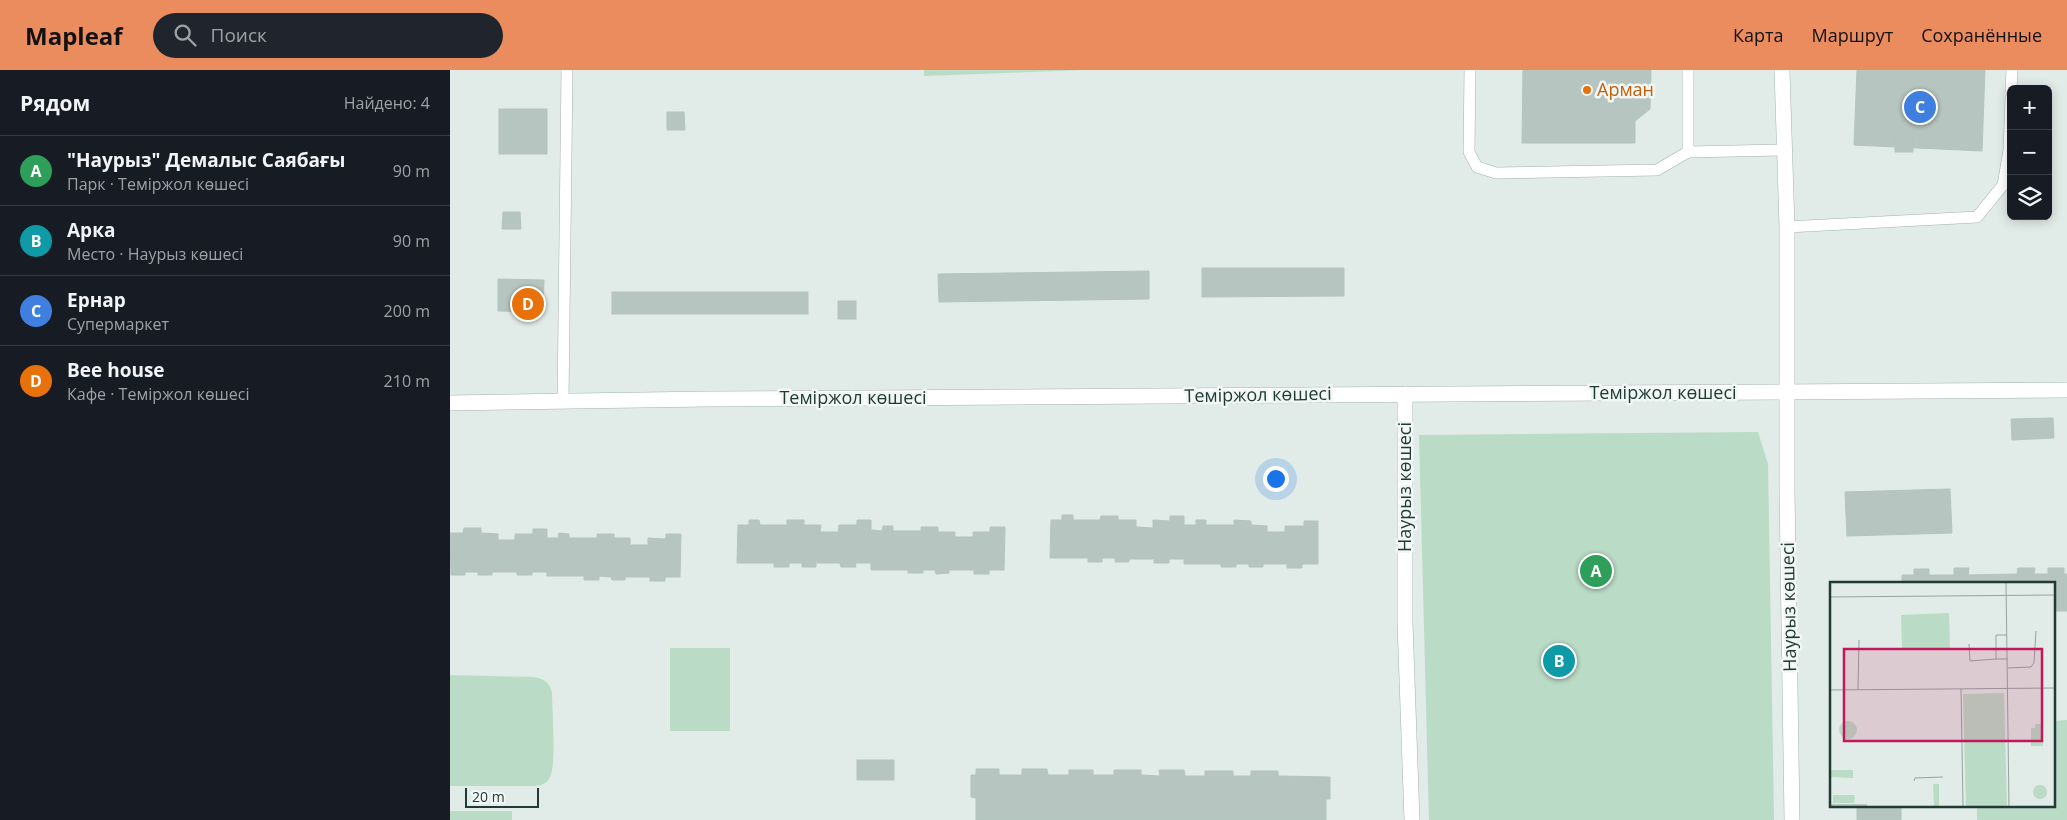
<!DOCTYPE html>
<html lang="ru">
<head>
<meta charset="utf-8">
<style>
	:root { --surface:#171b24; --page:#20242c; --text:#f1f3f6; --muted:#9ea1a6; --line:#363941; --accent:#eb8c5e }
	body { margin:0; font-family:"Open Sans",sans-serif; background:var(--page); color:var(--text) }
	.controls { position:absolute; right:15px; top:15px; display:grid; overflow:hidden; border-radius:8px; box-shadow:0 2px 12px #0003 }
	.controls button { width:45px; height:45px; display:grid; place-items:center; padding:0; border:0; border-bottom:1px solid var(--line); background:var(--surface); color:var(--text); font:25px sans-serif }
	.scale { position:absolute; left:15px; bottom:12px; width:74px; box-sizing:border-box; padding-left:5px; border:2px solid #223a36; border-top:0; font-size:14px; line-height:18px; white-space:nowrap; color:#223a36; -webkit-text-stroke:4px #f1f7f5; paint-order:stroke }
	.you { position:absolute; left:825px; top:408px; width:18px; height:18px; margin:-12px; border:4px solid #fff; border-radius:50%; background:#1a73e8; box-shadow:0 0 0 8px #1a73e833 }
	.badge { display:grid; place-items:center; width:32px; height:32px; border-radius:50%; background:var(--accent); color:#fff; font-size:16px; font-weight:700 }
	.pin { position:absolute; translate:-50% -50%; border:2px solid #fff; box-shadow:0 1px 5px #0006 }
	.list { margin:0; padding:0; list-style:none }
	h2 { display:flex; justify-content:space-between; align-items:center; height:65px; margin:0; padding:0 20px; font-size:21px }
	h2 small { font-size:16px; font-weight:400; color:var(--muted) }
	.list li { display:grid; grid-template-columns:32px 1fr auto; gap:15px; align-items:center; box-sizing:border-box; height:70px; padding:0 20px; border-top:1px solid var(--line) }
	.list b { display:block; font-size:19px; white-space:nowrap }
	.list p { margin:0; font-size:16px; white-space:nowrap; color:var(--muted) }
	.list em { font-size:16px; font-style:normal; color:var(--muted) }
	.icon { flex:none; width:28px; height:28px; fill:none; stroke:currentColor; stroke-width:2; stroke-linecap:round; stroke-linejoin:round }
	.map { position:relative; flex:none; width:1617px; height:750px; overflow:hidden }
	header { display:flex; align-items:center; gap:30px; box-sizing:border-box; height:70px; padding:0 25px; background:var(--accent); color:#111 }
	header strong { font-size:24px }
	nav { display:flex; gap:28px; margin-inline-start:auto; font-size:18px }
	.search { width:350px; height:45px; background:var(--page); display:flex; align-items:center; gap:12px; box-sizing:border-box; padding:0 18px; border-radius:28px; color:var(--muted); font-size:19px }
	main { display:flex }
	aside { flex:1; background:var(--surface) }
	.map>svg:first-child { display:block }
	.green { fill:#badbc6 }
	.building { fill:#b6c5c0; stroke:#b3c4be }
	.lines { fill:none; stroke-linecap:round; stroke-linejoin:round }
	.service-casing { stroke:#a4b2ae; stroke-width:12 }
	.tertiary-casing { stroke:#a4b2ae; stroke-width:16 }
	.service { stroke:#fff; stroke-width:11 }
	.tertiary { stroke:#fff; stroke-width:15 }
	.food-dot { fill:#e8710a; stroke:#f1f7f5; stroke-width:2 }
	.labels { text-anchor:middle; stroke-width:5; stroke-linejoin:round; paint-order:stroke }
	.food-label { font-size:18px; fill:#c56008; stroke:#f1f7f5; text-anchor:start }
	.street-label { font-size:18px; fill:#223a36; stroke:#f1f7f5 }
	.inset-road { fill:none; stroke:#95a4a0; stroke-width:1 }
	.view { fill:#c2185b; fill-opacity:0.15; stroke:#c2185b; stroke-width:2.5 }
	.inset-edge { fill:none; stroke:#223a36; stroke-width:2.5 }
</style>
</head>
<body>
<header>
<strong>Mapleaf</strong>
<div class="search"><svg class="icon" aria-label="search" viewBox="0 0 24 24"><circle cx="10" cy="10" r="6"/><path d="M15 15l6 6"/></svg>Поиск</div>
<nav><a>Карта</a><a>Маршрут</a><a>Сохранённые</a></nav>
</header>
<main>
<aside>
<h2>Рядом<small>Найдено: 4</small></h2>
<ul class="list">
<li><span class="badge" style="background:#2e9e5b">A</span><div><b>&quot;Наурыз&quot; Демалыс Саябағы</b><p>Парк · Теміржол көшесі</p></div><em>90 m</em></li>
<li><span class="badge" style="background:#0f9aa8">B</span><div><b>Арка</b><p>Место · Наурыз көшесі</p></div><em>90 m</em></li>
<li><span class="badge" style="background:#3f7fe0">C</span><div><b>Ернар</b><p>Супермаркет</p></div><em>200 m</em></li>
<li><span class="badge" style="background:#e8710a">D</span><div><b>Bee house</b><p>Кафе · Теміржол көшесі</p></div><em>210 m</em></li>
</ul>
</aside>
<div class="map">
<svg width="1617" height="750" viewBox="0 0 1617 750">
	<rect width="100%" height="100%" fill="#e1ebe7"/>
	<g class="green">
		<polygon points="474,0 633,0 474,6"/>
		<polygon points="1308,362 1318,394 1324,750 979,750 969,365"/>
		<rect x="220" y="578" width="60" height="83"/>
		<path d="M0,605l83,2c11,2 17,5 19,16 0,16 5,76 -3,86 -3,5 -8,6 -13,7h-86z"/>
		<polygon points="1617,650 1617,750 1527,750 1527,736 1603,736 1603,651"/>
		<rect x="0" y="741" width="62" height="9"/>
	</g>
	<g class="building">
		<polygon points="1073,0 1201,0 1200,39 1185,51 1185,73 1072,73"/>
		<polygon points="1407,0 1535,0 1532,81 1404,75"/>
		<rect x="49" y="39" width="48" height="45"/>
		<polygon points="217,42 234,42 235,60 217,60"/>
		<polygon points="1445,64 1462,64 1463,82 1445,82"/>
		<polygon points="53,142 70,142 71,159 52,159"/>
		<polygon points="752,198 894,198 894,226 752,227"/>
		<polygon points="699,201 699,229 489,232 488,204"/>
		<polygon points="48,209 94,210 93,242 48,241"/>
		<rect x="162" y="222" width="196" height="22"/>
		<rect x="388" y="231" width="18" height="18"/>
		<polygon points="1603,348 1604,368 1562,370 1561,349"/>
		<polygon points="1500,419 1502,463 1397,466 1395,422"/>
		<polygon points="612,445 623,445 623,450 650,450 651,446 668,446 668,450 686,450 686,457 703,458 703,450 720,451 720,446 734,446 734,455 746,455 746,450 756,450 756,455 784,455 784,450 801,451 801,455 817,456 817,462 835,462 835,456 854,456 854,451 868,451 868,494 852,494 852,498 837,498 837,494 813,494 813,497 799,497 799,494 786,494 786,497 771,497 771,494 734,494 734,489 719,489 719,493 704,493 704,489 679,489 679,492 665,492 665,488 652,488 652,492 638,492 638,488 600,488 601,450 612,450"/>
		<polygon points="299,450 309,450 310,455 337,455 337,450 354,450 354,455 371,455 370,462 388,462 389,455 407,455 407,450 421,450 421,460 432,461 433,456 443,456 443,461 471,461 471,457 488,457 488,462 505,462 505,467 523,467 523,462 540,462 540,457 555,457 554,500 539,500 539,504 524,504 524,500 499,500 499,503 486,504 485,500 473,500 473,503 458,503 458,500 421,500 421,493 405,493 406,497 391,497 390,493 366,493 366,497 352,497 352,493 339,493 339,497 324,497 324,493 287,493 288,455 299,455"/>
		<polygon points="14,458 31,458 31,463 48,464 48,470 65,470 65,464 83,464 83,459 97,459 97,468 108,468 109,463 119,464 119,468 147,468 147,464 164,464 164,468 180,468 180,475 198,475 198,468 216,469 216,464 231,464 230,507 215,507 215,511 200,511 200,507 175,507 175,510 162,510 161,507 149,506 149,510 134,510 134,506 97,506 97,502 82,502 82,505 67,505 67,502 42,502 42,505 28,505 28,502 15,502 15,505 1,505 0,463 13,463"/>
		<polygon points="1504,498 1519,498 1518,505 1567,504 1568,498 1585,498 1584,504 1598,504 1598,498 1614,498 1614,504 1617,504 1617,541 1603,541 1603,514 1452,514 1452,505 1464,505 1464,499 1479,499 1479,505 1504,505"/>
		<polygon points="1099,583 1103,587 1115,587 1119,583 1123,587 1123,595 1119,599 1115,595 1103,595 1099,598 1096,595 1096,587"/>
		<rect x="407" y="690" width="37" height="20"/>
		<polygon points="526,699 549,699 549,705 572,705 572,699 597,699 598,705 619,705 619,700 643,700 643,705 664,705 664,700 691,700 691,705 710,706 709,700 734,700 735,706 755,706 755,701 783,701 783,706 801,706 801,701 828,701 828,706 880,707 880,729 876,729 876,750 526,750 526,728 521,727 521,705 526,705"/>
		<polygon points="1451,736 1451,750 1407,750 1407,737"/>
	</g>
	<g class="lines">
		<defs>
			<g id="service">
				<polyline points="1020,0 1019,82 1027,97 1046,103 1207,100 1238,82"/>
				<polyline points="1238,0 1238,82 1335,80"/>
				<polyline points="1561,19 1562,0"/>
				<polyline points="1337,157 1527,147 1553,115 1559,80 1561,28"/>
				<polyline points="113,332 117,0"/>
			</g>
			<g id="tertiary">
				<polyline points="1332,0 1337,157 1337,420 1342,750"/>
				<polyline points="955,324 955,553 962,750"/>
				<polyline points="0,333 259,329 1617,320"/>
			</g>
		</defs>
		<use href="#service" class="service-casing"/>
		<use href="#tertiary" class="tertiary-casing"/>
		<use href="#service" class="service"/>
		<use href="#tertiary" class="tertiary"/>
	</g>
	<circle class="food-dot" cx="1137" cy="20" r="5"/>
	<g class="labels">
		<g class="food-label">
			<text x="1147" y="26">Арман</text>
		</g>
		<g class="street-label">
			<text x="1213" y="329">Теміржол көшесі</text>
			<text transform="translate(808 325) rotate(-1)" y="6">Теміржол көшесі</text>
			<text x="403" y="334">Теміржол көшесі</text>
			<text transform="translate(955 417) rotate(-90)" y="6">Наурыз көшесі</text>
			<text transform="translate(1339 537) rotate(-91)" y="6">Наурыз көшесі</text>
		</g>
	</g>
	<g transform="translate(1380 512)">
		<rect width="225" height="225" fill="#e1ebe7"/>
		<path d="M119,31l1,35 -48,2 -1,-35zM174,111l3,114h-41l-3,-113zM9 148a9 9 0 1 1 18 0a9 9 0 1 1-18 0ZM205,142h5l3,5v17h-12v-18h4zM1,188h22v8l-22,-1zM103,202h6v23h-5zM203 210a7 7 0 1 1 14 0a7 7 0 1 1-14 0ZM3,213h22l-1,8h-21z" fill="#badbc6"/>
		<path class="inset-road" d="M176,0l3,225M0,15l225,-2M177,53h-11v24h12M139,62l1,17 26,-2M178,86l23,-1 3,-4 2,-32M28,107l1,-49M131,107l2,118M0,108l225,-2M84,199l1,-3 28,-1M0,223h37"/>
		<path class="view" d="M14,67h198v92h-198z"/>
		<rect width="225" height="225" class="inset-edge"/>
	</g>
</svg>
<div class="controls">
<button>+</button>
<button>−</button>
<button><svg class="icon" aria-label="layers" viewBox="0 0 24 24"><path d="M12 4l9 5-9 5-9-5zM3 14l9 5 9-5"/></svg></button>
</div>
<div class="scale">20 m</div>
<div class="you"></div>
<div class="pin badge" style="left:1146px;top:501px;background:#2e9e5b">A</div>
<div class="pin badge" style="left:1109px;top:591px;background:#0f9aa8">B</div>
<div class="pin badge" style="left:1470px;top:37px;background:#3f7fe0">C</div>
<div class="pin badge" style="left:78px;top:234px;background:#e8710a">D</div>
</div>
</main>
</body>
</html>
